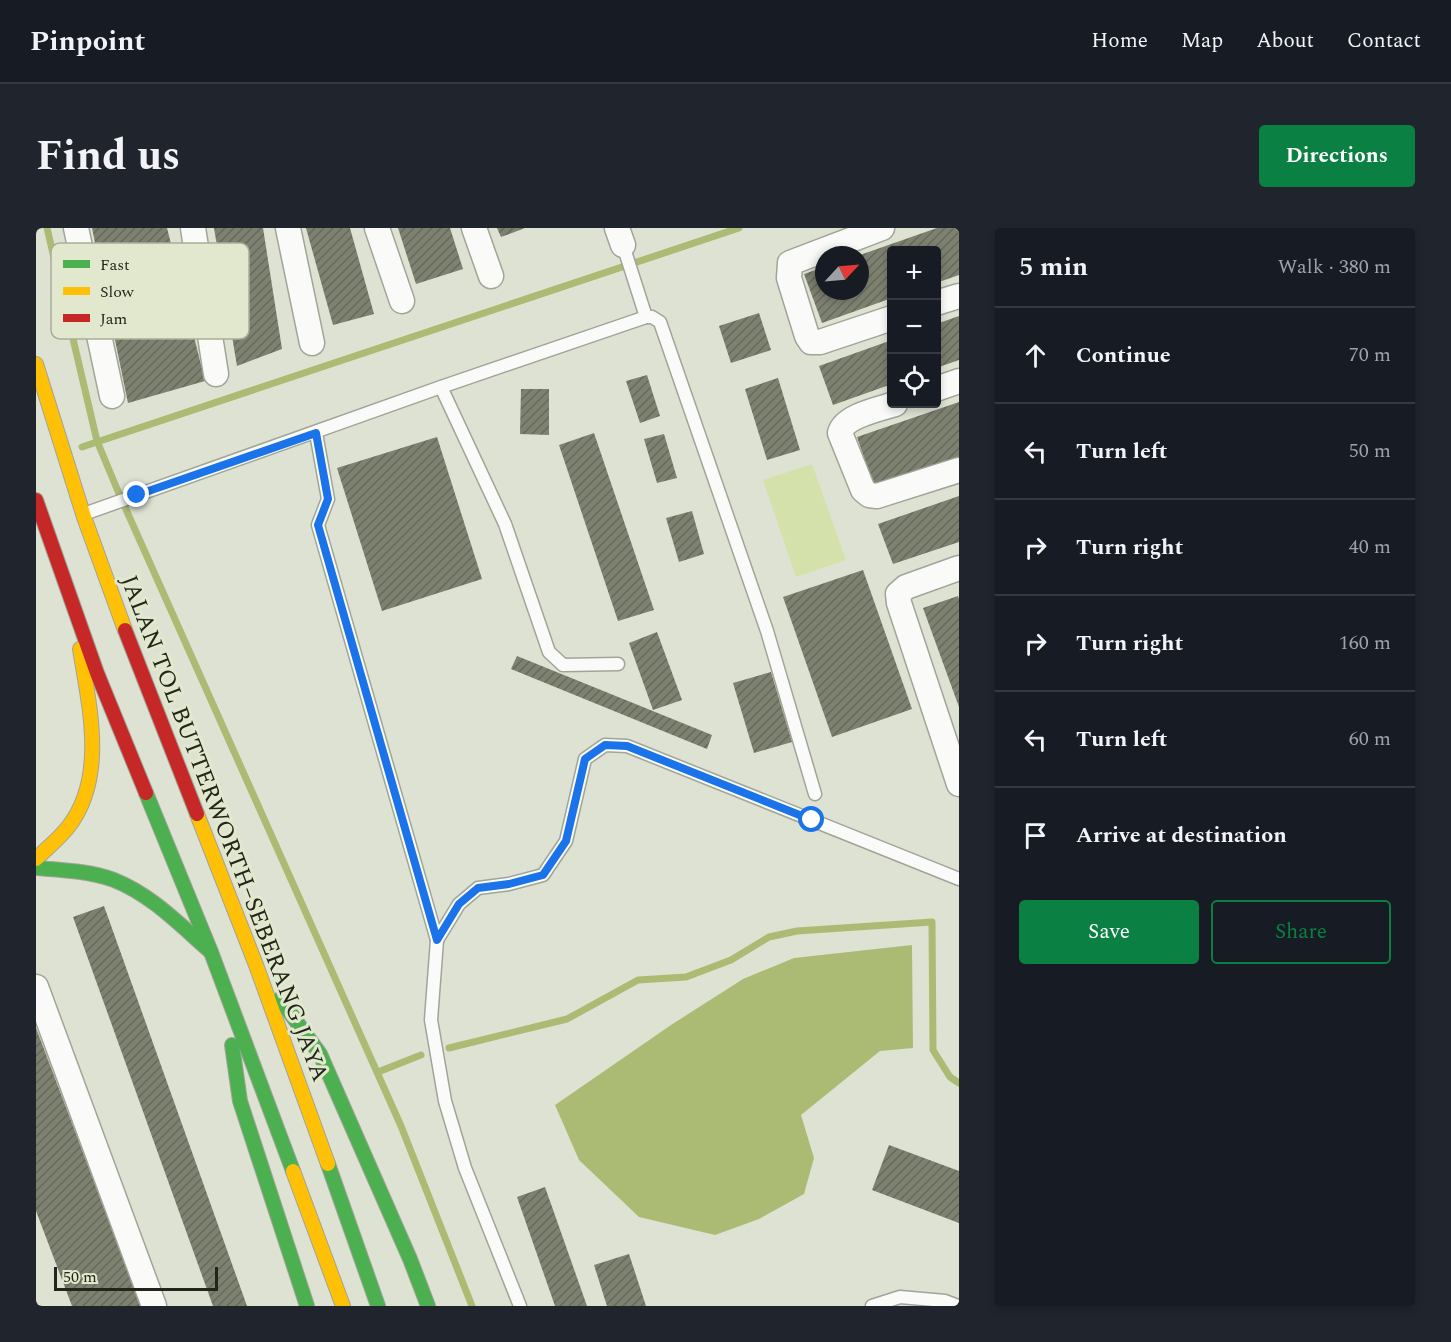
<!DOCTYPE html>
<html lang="en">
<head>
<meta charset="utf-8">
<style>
	:root { --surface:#171b24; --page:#20242c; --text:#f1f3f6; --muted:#9ea1a6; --line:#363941; --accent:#0b8043 }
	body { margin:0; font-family:Spectral,serif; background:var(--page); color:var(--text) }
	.controls { position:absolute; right:18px; top:18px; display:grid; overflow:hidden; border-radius:6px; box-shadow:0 3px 9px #0003 }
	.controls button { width:54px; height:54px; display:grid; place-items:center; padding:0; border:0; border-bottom:2px solid var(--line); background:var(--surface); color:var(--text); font:30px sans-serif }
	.compass { position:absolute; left:779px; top:18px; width:54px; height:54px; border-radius:50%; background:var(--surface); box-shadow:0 3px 9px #0003; rotate:64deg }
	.scale { position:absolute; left:18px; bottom:15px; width:164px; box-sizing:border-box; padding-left:6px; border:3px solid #23251b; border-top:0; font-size:16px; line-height:21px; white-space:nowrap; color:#23251b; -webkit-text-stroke:4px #e1e8cd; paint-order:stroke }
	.stop { position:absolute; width:18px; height:18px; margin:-14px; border:4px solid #1a73e8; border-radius:50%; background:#fff }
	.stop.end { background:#1a73e8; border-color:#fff; box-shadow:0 2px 6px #0008 }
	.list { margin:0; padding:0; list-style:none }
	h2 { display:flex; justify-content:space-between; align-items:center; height:78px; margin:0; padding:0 24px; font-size:26px }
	h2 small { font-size:20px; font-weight:400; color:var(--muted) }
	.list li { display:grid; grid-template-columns:39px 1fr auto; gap:18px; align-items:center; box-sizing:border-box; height:96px; padding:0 24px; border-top:2px solid var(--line) }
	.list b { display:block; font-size:22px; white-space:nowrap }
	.list em { font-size:20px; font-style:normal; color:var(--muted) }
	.actions { display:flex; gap:12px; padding:18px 24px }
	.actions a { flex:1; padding:14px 0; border:2px solid var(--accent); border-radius:6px; text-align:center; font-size:21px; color:var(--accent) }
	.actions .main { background:var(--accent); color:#fff }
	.icon { flex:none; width:33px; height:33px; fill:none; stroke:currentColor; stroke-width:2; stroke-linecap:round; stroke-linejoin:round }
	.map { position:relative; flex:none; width:923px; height:1078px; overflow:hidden; border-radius:6px }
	header { display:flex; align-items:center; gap:36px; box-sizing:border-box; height:84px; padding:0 30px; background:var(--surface); border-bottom:2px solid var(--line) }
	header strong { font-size:28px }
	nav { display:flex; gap:33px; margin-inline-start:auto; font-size:21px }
	.intro { display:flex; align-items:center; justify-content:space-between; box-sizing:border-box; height:144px; padding:0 36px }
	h1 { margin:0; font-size:42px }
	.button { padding:15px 27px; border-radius:6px; background:var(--accent); color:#fff; font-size:21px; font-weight:700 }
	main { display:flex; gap:36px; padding:0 36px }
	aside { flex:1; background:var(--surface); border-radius:6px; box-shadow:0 3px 9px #0003 }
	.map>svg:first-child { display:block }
	.pitch { fill:#d5e1ab }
	.water { fill:#acbb74 }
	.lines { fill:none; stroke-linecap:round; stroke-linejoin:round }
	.stream { stroke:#acbb74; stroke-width:7 }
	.building { fill:url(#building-hatch) }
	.lane-casing { stroke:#a1a498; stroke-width:15 }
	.street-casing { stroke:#a1a498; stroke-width:27 }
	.fast-casing { stroke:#a1a498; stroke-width:16 }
	.slow-casing { stroke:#a1a498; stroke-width:16 }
	.jam-casing { stroke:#a1a498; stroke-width:16 }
	.lane { stroke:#fafbf8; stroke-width:12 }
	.street { stroke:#fafbf8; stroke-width:24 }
	.fast { stroke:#4caf50; stroke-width:14 }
	.slow { stroke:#ffc107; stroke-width:14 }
	.jam { stroke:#c62828; stroke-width:14 }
	.route { stroke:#1a73e8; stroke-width:8 }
	.labels { text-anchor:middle; stroke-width:6; stroke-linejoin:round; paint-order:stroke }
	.street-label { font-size:24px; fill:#23251b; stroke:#e1e8cd }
	.key { fill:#e1e8cd; stroke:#a8ae98; stroke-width:1.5 }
	.key-label { font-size:16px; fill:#23251b }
</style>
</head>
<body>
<header>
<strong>Pinpoint</strong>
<nav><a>Home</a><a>Map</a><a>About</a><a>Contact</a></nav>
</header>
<div class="intro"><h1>Find us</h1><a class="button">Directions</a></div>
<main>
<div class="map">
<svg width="923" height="1078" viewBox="0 0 923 1078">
	<defs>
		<pattern id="building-hatch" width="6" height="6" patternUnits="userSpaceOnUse" patternTransform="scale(1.5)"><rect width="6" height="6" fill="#7d8170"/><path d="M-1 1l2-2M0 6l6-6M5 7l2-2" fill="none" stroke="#66695b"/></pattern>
	</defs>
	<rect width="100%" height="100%" fill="#dee2d3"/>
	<polygon class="pitch" points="776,236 810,332 760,349 727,252"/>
	<polygon class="water" points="876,717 877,820 844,823 765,887 778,930 768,966 723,991 679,1007 603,989 543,932 519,877 635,797 707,751 758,730"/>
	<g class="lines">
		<g class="stream">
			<polyline points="11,0 61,213 84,268 365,898 436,1078"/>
			<polyline points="46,219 703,0"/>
			<polyline points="413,820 531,791 602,752 650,749 695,732 733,709 761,703 896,694 897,822 914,849 923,855"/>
			<polyline points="342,844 385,827"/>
		</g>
	</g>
	<g class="building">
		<polygon points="56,0 131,0 169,153 92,175"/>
		<polygon points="178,0 227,0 246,121 201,138"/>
		<polygon points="270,0 314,0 338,86 297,97"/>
		<polygon points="362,0 414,0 427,41 380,56"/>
		<polygon points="461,0 489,0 465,9"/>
		<polygon points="901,0 923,0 923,47 900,55 900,22 856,22 856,70 786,95 768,46 788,39 788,63 824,63 824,27"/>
		<polygon points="723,85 735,122 695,135 683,98"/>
		<polygon points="923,88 923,132 900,140 900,96"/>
		<polygon points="856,112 856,156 797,177 783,138"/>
		<polygon points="611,147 624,188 604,195 590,153"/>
		<polygon points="742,150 764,222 731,232 709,161"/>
		<polygon points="485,161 513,161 513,207 484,206"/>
		<polygon points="923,174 923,229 838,259 821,209"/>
		<polygon points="558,205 618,382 582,393 523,217"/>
		<polygon points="628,206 641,250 621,255 608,211"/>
		<polygon points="401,209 446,351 346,383 301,240"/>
		<polygon points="923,268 923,314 857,336 842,296"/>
		<polygon points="656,283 668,326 643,334 630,290"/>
		<polygon points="827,342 876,481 796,509 747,369"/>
		<polygon points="922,368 923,371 923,479 887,380"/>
		<polygon points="621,404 646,472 617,482 593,415"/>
		<polygon points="481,428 676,507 671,521 475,441"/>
		<polygon points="735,444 756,514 718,525 697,455"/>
		<polygon points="68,678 211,1078 177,1078 37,689"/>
		<polygon points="0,800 105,1078 36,1078 0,983"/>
		<polygon points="853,917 923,943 923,995 836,962"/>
		<polygon points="509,959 551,1078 519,1078 481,969"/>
		<polygon points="593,1026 610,1078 571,1078 558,1037"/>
	</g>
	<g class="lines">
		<defs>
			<g id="lane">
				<polyline points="587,17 610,89"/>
				<polyline points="405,159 469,296 513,424 527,437 582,436"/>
				<polyline points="280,205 292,271 282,297 401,712 395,792 409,873 429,940 484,1078"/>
				<polyline points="48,286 405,159 610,89 616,89 624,94 731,403 779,566"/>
				<polyline points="401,712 423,676 442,660 473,656 507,647 530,613 549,531 569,517 591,518 923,651"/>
				<polyline points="836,1078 864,1069 909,1073 922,1078"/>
			</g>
			<g id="street">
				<polyline points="40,0 76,168"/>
				<polyline points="157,0 180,146"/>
				<polyline points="252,0 276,115"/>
				<polyline points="341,0 366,73"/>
				<polyline points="438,0 455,48"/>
				<polyline points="581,0 587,17"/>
				<polyline points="846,0 754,35 753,50 771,108 775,114 784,114 856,90"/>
				<polyline points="900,75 923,68"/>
				<polyline points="900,161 923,153"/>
				<path d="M859,176c-16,5 -51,12 -55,29l23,57 6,5 8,1 82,-26"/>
				<polyline points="923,340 870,359 862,366 863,375 923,556"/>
				<polyline points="0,759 118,1078"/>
			</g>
			<g id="fast">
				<polyline points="110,565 175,724 257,943"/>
				<path d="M0,640c26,2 54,3 78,12 38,15 67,46 97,72"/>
				<polyline points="244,771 284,826 374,1031 392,1078"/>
				<polyline points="196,817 204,873 271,1078"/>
				<polyline points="292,936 342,1078"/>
			</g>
			<g id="slow">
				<polyline points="0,136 48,289 89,402"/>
				<polyline points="161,586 220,737 292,936"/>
				<path d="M0,631c11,-11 24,-21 33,-33 38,-50 20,-121 11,-177"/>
				<polyline points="257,943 307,1078"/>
			</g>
			<g id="jam">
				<polyline points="0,272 61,445 110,565"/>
				<polyline points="89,402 161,586"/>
			</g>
		</defs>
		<use href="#lane" class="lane-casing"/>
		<use href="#street" class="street-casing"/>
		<use href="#fast" class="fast-casing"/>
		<use href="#slow" class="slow-casing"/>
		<use href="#jam" class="jam-casing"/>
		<use href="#lane" class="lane"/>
		<use href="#street" class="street"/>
		<use href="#fast" class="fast"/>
		<use href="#slow" class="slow"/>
		<use href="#jam" class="jam"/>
	</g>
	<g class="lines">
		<polyline class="route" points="101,267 280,205 292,271 282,297 401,712 423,676 442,660 473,656 507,647 530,613 549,531 569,517 591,518 776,592"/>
	</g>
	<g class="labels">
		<g class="street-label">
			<text transform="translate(189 600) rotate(69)" y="8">JALAN TOL BUTTERWORTH–SEBERANG JAYA</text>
		</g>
	</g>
	<rect x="15" y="15" width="198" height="96" rx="9" class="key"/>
	<rect x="27" y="32" width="27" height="8" fill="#4caf50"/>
	<rect x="27" y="59" width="27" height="8" fill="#ffc107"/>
	<rect x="27" y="86" width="27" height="8" fill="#c62828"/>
	<g class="key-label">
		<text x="64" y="42">Fast</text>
		<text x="64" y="69">Slow</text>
		<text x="64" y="96">Jam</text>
	</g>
</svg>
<div class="controls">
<button>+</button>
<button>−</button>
<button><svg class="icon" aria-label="locate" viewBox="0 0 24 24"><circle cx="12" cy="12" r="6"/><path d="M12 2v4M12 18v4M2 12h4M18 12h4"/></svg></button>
</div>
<svg class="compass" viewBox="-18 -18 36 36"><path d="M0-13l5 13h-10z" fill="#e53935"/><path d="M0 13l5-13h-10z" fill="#9ea1a6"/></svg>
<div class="scale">50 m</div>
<div class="stop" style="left:776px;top:592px"></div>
<div class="stop end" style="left:101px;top:267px"></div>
</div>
<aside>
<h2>5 min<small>Walk · 380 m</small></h2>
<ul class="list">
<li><svg class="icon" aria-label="ahead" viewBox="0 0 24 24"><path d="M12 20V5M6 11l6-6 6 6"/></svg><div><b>Continue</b></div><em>70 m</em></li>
<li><svg class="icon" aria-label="left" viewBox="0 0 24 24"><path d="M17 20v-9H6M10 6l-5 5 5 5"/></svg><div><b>Turn left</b></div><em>50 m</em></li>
<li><svg class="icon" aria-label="right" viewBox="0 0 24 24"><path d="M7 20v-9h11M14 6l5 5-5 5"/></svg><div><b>Turn right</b></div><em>40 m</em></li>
<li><svg class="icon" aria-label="right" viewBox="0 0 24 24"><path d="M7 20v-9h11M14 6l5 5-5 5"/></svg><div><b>Turn right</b></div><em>160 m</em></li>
<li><svg class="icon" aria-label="left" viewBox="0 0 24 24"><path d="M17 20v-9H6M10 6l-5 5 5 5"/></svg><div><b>Turn left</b></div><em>60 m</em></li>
<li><svg class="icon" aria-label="arrive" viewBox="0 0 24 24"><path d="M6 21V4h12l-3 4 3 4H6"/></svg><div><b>Arrive at destination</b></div></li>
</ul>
<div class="actions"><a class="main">Save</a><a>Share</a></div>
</aside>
</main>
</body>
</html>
